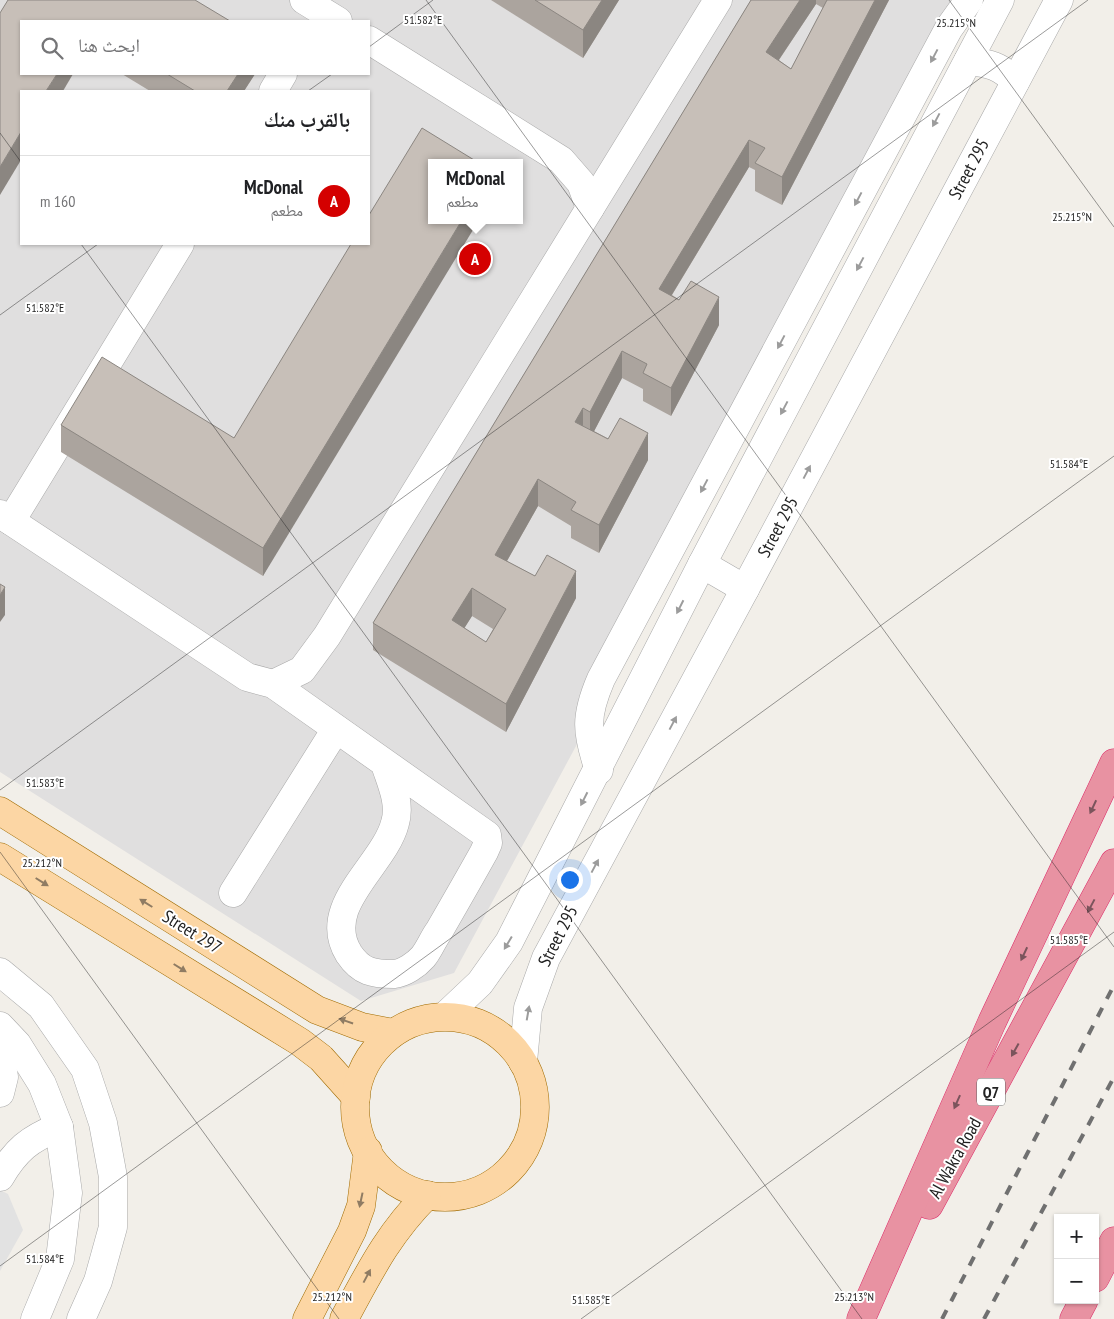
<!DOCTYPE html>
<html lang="ar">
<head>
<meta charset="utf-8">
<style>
	:root { --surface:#fff; --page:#f2f2f2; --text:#202124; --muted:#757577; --line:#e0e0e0; --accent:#d40000 }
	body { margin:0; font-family:"PT Sans Narrow","Noto Naskh Arabic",sans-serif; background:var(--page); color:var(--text); direction:rtl }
	.controls { position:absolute; right:15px; bottom:15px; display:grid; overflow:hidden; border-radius:0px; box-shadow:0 1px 4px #0004 }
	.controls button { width:45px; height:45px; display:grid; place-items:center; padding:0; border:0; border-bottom:1px solid var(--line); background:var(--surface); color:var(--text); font:25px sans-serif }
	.you { position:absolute; left:569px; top:879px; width:18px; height:18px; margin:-12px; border:4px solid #fff; border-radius:50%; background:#1a73e8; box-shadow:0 0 0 8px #1a73e833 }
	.badge { display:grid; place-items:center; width:32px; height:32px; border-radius:50%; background:var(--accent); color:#fff; font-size:16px; font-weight:700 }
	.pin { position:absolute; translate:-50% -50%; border:2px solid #fff; box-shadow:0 1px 5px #0006 }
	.popup { position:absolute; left:428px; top:159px; width:95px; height:65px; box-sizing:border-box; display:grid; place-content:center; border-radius:0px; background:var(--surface); filter:drop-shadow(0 1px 4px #0005); font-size:16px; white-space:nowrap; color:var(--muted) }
	.popup b { font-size:19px; color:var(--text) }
	.popup::after { content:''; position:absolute; left:50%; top:100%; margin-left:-10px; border:10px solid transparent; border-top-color:var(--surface) }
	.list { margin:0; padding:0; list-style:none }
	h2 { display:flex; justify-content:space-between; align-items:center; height:65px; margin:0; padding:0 20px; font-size:21px }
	h2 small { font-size:16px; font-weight:400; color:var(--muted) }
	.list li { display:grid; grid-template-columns:32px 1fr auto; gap:15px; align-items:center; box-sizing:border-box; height:90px; padding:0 20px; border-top:1px solid var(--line) }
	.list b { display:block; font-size:19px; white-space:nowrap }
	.list p { margin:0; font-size:16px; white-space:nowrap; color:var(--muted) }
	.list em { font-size:16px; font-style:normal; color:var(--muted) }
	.icon { flex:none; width:28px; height:28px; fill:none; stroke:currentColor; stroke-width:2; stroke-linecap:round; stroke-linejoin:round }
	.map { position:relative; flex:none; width:1114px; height:1319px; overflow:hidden; direction:ltr }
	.search { position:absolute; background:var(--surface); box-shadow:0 1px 4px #0004; left:20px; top:20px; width:350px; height:55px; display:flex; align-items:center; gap:12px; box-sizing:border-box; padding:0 18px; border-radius:0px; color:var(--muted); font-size:19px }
	.panel { position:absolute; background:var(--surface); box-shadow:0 1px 4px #0004; left:20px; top:90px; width:350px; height:155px; border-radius:0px; direction:rtl }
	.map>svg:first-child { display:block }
	.residential { fill:#e0dfdf; fill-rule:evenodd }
	.parking { fill:#e2e2e2 }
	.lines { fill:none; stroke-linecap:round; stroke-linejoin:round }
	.minor-casing { stroke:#a9a9a9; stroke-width:29 }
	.major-casing { stroke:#a06b00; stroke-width:29 }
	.highway-casing { stroke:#dc2a67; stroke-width:29 }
	.minor { stroke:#fff; stroke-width:28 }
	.major { stroke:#fcd6a4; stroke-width:28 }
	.highway { stroke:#e892a2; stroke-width:28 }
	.rail { stroke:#707070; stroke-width:4; stroke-dasharray:10 10; stroke-linecap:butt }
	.wall { fill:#aba49e; fill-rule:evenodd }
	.shaded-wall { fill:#8b8681 }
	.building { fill:#c7bfb8; stroke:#8b8681; fill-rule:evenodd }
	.oneway { fill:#9c9c9c }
	.oneway2 { fill:#7b545c }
	.oneway3 { fill:#8f7c63 }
	.ticks { fill:none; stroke:#222; stroke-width:1; stroke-opacity:0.45 }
	.labels { text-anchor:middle; stroke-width:4; stroke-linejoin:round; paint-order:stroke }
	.shield { fill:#fff; stroke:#646464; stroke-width:1 }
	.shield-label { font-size:16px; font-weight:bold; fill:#222 }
	.street-label { font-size:18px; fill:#222; stroke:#fff }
	.ticks-label { font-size:12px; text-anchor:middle; fill:#222; stroke:#fff; stroke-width:4; stroke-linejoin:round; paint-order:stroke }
</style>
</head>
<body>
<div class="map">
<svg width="1114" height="1319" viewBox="0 0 1114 1319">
	<rect width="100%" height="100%" fill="#f2efe9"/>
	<path class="residential" d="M0,0h977l-523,973 -93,28 -361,-229zM21,21h348v53h-348zM21,91h348v153h-348zM431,163h88v57h-88z"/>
	<polygon class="parking" points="0,1190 8,1194 23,1230 0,1271"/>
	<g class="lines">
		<defs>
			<g id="minor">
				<polyline points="304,0 338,21"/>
				<polyline points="369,40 561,160 581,183 590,208"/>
				<path d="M968,61c20,2 34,5 47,21"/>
				<polyline points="273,91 283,74"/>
				<path d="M0,514l247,163 26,7 214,151 1,8 -4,9c-15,27 -30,53 -45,79 -6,8 -10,19 -16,26 -7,8 -19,16 -29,17 -21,0 -33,-2 -45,-20 -30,-48 35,-88 46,-131 6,-20 -4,-40 -10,-59"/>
				<polyline points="11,521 180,244"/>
				<polyline points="702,564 745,589"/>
				<polyline points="273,684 302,670 327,636 718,0"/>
				<path d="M599,770c-13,-38 -14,-54 2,-91l348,-651 20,-28"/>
				<polyline points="233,893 336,729"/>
				<polyline points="0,972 41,1006 85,1069 103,1123 113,1177 113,1227 98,1281 81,1319"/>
				<polyline points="445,1016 480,983 509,942 702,564 1000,0"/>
				<polyline points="0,1026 17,1044 42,1084 59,1127 68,1193 60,1259 35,1319"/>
				<polyline points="0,1054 4,1077 0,1093"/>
				<polyline points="523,1062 528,1008 546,958 745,589 1059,0"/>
				<path d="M0,1177c16,-27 29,-38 59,-50"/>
			</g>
			<g id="major">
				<polyline points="0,811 317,1010 362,1027 393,1033"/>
				<polyline points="0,857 300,1042 321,1058 356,1097"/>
				<circle cx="445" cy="1107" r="90"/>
				<polyline points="307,1319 352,1231 361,1206 368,1151"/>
				<path d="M344,1319c26,-48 44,-85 83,-124"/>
			</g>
			<g id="highway">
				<polyline points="929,1205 1114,863"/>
				<polyline points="1095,1278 1114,1241"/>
				<polyline points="861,1319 992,1022 1114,763"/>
				<polyline points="1074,1319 1084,1300"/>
			</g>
		</defs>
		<use href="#minor" class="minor-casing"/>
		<use href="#major" class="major-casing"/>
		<use href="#highway" class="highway-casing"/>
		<use href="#minor" class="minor"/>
		<use href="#major" class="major"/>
		<use href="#highway" class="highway"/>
		<g class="rail">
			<polyline points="942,1319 1114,985"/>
			<polyline points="984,1319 1114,1077"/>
		</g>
	</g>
	<g class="wall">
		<polygon points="491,0 619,0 583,58"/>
		<path d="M751,0h138l-107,205 -27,-14v-21l-6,-3 -77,128 47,30 -48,91 -28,-15v-12l-21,-11 -28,53 54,29 -49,93 -28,-15v-12l-33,-20 -31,55 69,37 -70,134 -133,-82v-27zM816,4l7,4 -32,61 -12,-9zM472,616l21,13 -7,13 -22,-14z"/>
		<polygon points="122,74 255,74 244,91 150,91"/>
		<polygon points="479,163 263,576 61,452 61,425 234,438"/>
	</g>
	<g class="shaded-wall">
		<polygon points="602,0 619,0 583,58 583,30"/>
		<polygon points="800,0 816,0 816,4 766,79 766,52"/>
		<polygon points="875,0 889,0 782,205 782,177"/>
		<polygon points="57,74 73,74 63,91 46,91"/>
		<polygon points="238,74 255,74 244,91 227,91"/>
		<polygon points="21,132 21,160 0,195 0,167"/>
		<polygon points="749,140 749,167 659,316 659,289"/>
		<polygon points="462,220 479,220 263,576 263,548"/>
		<polygon points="719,297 719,325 671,416 671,388"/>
		<polygon points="622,351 622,378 590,439 590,412"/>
		<polygon points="583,408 583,435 575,422"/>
		<polygon points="648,433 648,460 599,553 599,525"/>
		<polygon points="538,479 538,506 495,582 495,555"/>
		<polygon points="576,571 576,598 506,732 506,704"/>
		<polygon points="5,587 5,615 0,622 0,595"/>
		<polygon points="472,588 472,616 452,648 452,620"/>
	</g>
	<g class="building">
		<polygon points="8,0 195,0 230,21 21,21 21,74 57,74 46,91 21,91 21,132 0,167 0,13"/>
		<polygon points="535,0 602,0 583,30"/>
		<path d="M751,0h49l-34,52 25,17 36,-69h48l-93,177 -27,-14 10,-15 -16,-8 -90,149 20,11 12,-19 28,16 -48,91 -28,-15 4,-9 -25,-13 -32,61 -7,-4 -8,14 33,17 12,-21 28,15 -49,92 -28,-15 5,-8 -38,-23 -43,76 40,21 12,-21 29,16 -70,133 -133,-81zM472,588l34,21 -20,33 -34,-22z"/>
		<polygon points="167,74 238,74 227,91 195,91"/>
		<polygon points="422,128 479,163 431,163 431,220 462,220 263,548 61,425 102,357 234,438 351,244 369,244 369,215"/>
		<polygon points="0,584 5,587 0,595"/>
	</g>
	<defs><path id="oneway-solid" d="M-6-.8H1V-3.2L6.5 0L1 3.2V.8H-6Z" transform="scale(1.25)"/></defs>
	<g class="oneway">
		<use href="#oneway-solid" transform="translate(934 56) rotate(118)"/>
		<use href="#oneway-solid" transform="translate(936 120) rotate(118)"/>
		<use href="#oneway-solid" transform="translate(858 199) rotate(118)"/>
		<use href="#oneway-solid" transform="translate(860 264) rotate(118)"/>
		<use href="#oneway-solid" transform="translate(781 342) rotate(118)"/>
		<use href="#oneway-solid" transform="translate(784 408) rotate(118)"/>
		<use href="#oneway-solid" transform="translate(807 472) rotate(-62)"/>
		<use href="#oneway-solid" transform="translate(704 486) rotate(118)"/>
		<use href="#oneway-solid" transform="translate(680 607) rotate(117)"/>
		<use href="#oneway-solid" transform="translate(673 723) rotate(-62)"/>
		<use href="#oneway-solid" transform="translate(584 799) rotate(117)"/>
		<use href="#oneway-solid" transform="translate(595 866) rotate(-62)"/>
		<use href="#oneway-solid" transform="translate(508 943) rotate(121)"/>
		<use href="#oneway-solid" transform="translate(528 1013) rotate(-80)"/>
	</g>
	<g class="oneway2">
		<use href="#oneway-solid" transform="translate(1093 807) rotate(115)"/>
		<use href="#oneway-solid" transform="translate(1091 906) rotate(118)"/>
		<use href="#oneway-solid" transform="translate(1024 954) rotate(115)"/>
		<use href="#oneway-solid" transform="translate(1015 1050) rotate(119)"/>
		<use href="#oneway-solid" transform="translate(957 1102) rotate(114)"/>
	</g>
	<g class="oneway3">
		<use href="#oneway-solid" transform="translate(42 882) rotate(32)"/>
		<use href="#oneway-solid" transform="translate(146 903) rotate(-148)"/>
		<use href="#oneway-solid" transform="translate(180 968) rotate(32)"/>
		<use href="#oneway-solid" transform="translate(346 1021) rotate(-161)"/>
		<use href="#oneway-solid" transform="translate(361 1200) rotate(102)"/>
		<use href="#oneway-solid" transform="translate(367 1276) rotate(-62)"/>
	</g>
	<path class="ticks" d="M426,0l688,947M949,0l165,227M369,47l64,-47M308,91l24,-17M0,133l21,29M81,244l781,1075M0,315l98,-71M0,790l1088,-790M0,852l339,467M0,1266l1114,-810M581,1319l533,-387"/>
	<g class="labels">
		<rect class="shield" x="977" y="1078.5" width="28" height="27" rx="4"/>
		<g class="shield-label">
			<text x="991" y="1098">Q7</text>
		</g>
		<g class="street-label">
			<text transform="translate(969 169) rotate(-62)" y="6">Street 295</text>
			<text transform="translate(778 527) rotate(-62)" y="6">Street 295</text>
			<text transform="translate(192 932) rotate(32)" y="6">Street 297</text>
			<text transform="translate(558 936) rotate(-63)" y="6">Street 295</text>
			<text transform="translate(955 1158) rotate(-61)" y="6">Al Wakra Road</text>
		</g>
	</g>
	<g class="ticks-label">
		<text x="423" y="24">51.582°E</text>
		<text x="956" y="27">25.215°N</text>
		<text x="1072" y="221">25.215°N</text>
		<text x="45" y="312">51.582°E</text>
		<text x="1069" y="468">51.584°E</text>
		<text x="45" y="787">51.583°E</text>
		<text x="42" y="867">25.212°N</text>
		<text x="1069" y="944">51.585°E</text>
		<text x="45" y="1263">51.584°E</text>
		<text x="332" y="1301">25.212°N</text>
		<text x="854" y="1301">25.213°N</text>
		<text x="591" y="1304">51.585°E</text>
	</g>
</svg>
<div class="controls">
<button>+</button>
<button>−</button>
</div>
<div class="you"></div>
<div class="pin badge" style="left:475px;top:259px">A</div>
<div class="popup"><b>McDonal</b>مطعم</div>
<div class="search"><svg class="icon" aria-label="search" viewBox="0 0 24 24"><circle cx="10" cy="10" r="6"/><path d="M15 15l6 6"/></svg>ابحث هنا</div>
<section class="panel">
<h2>بالقرب منك<small></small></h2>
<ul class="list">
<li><span class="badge">A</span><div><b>McDonal</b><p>مطعم</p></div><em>160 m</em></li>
</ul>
</section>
</div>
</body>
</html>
